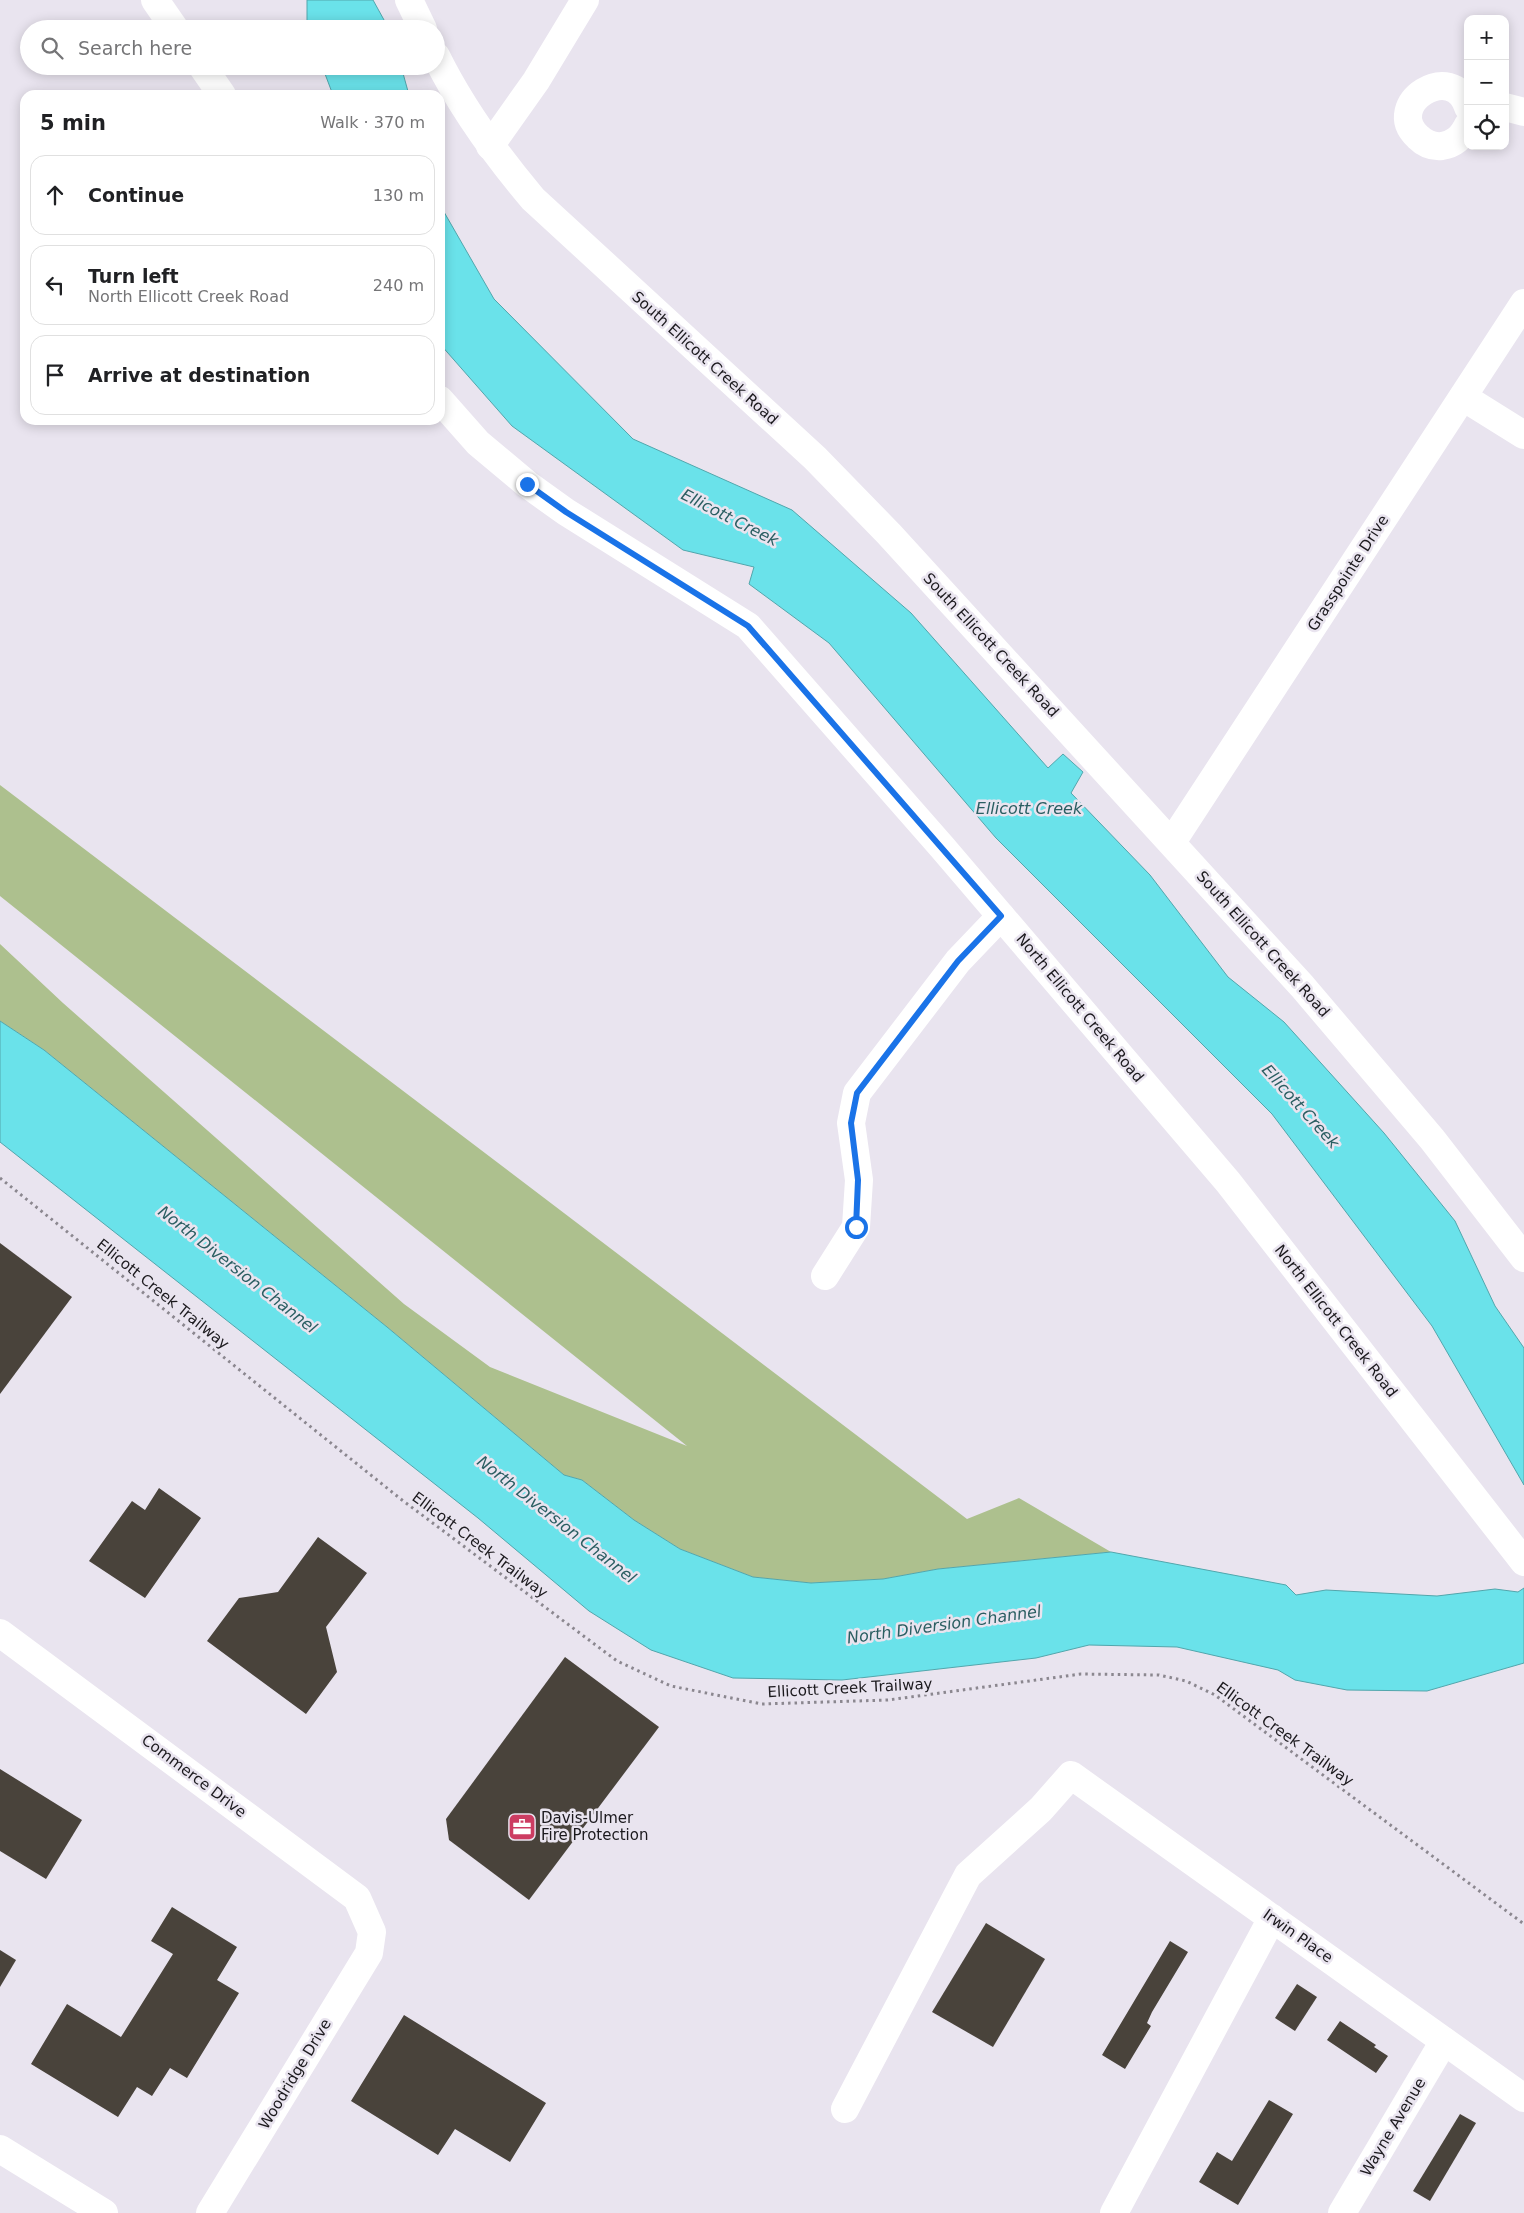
<!DOCTYPE html>
<html lang="en">
<head>
<meta charset="utf-8">
<style>
	:root { --surface:#fff; --page:#f2f2f2; --text:#202124; --muted:#757577; --line:#e0e0e0 }
	body { margin:0; font-family:"DejaVu Sans",sans-serif; background:var(--page); color:var(--text) }
	.controls { position:absolute; right:15px; top:15px; display:grid; overflow:hidden; border-radius:10px; box-shadow:0 2px 12px #0003 }
	.controls button { width:45px; height:45px; display:grid; place-items:center; padding:0; border:0; border-bottom:1px solid var(--line); background:var(--surface); color:var(--text); font:25px sans-serif }
	.stop { position:absolute; width:15px; height:15px; margin:-11px; border:4px solid #1a73e8; border-radius:50%; background:#fff }
	.stop.end { background:#1a73e8; border-color:#fff; box-shadow:0 1px 5px #0008 }
	.list { margin:0; padding:0; list-style:none }
	h2 { display:flex; justify-content:space-between; align-items:center; height:65px; margin:0; padding:0 20px; font-size:21px }
	h2 small { font-size:16px; font-weight:400; color:var(--muted) }
	.list li { display:grid; grid-template-columns:32px 1fr auto; gap:15px; align-items:center; box-sizing:border-box; height:80px; margin:0 10px 10px; padding:0 10px; border:1px solid var(--line); border-radius:15px }
	.list b { display:block; font-size:19px; white-space:nowrap }
	.list p { margin:0; font-size:16px; white-space:nowrap; color:var(--muted) }
	.list em { font-size:16px; font-style:normal; color:var(--muted) }
	.icon { flex:none; width:28px; height:28px; fill:none; stroke:currentColor; stroke-width:2; stroke-linecap:round; stroke-linejoin:round }
	.map { position:relative; flex:none; width:1524px; height:2213px; overflow:hidden }
	.search { position:absolute; background:var(--surface); box-shadow:0 2px 12px #0003; left:20px; top:20px; width:425px; height:55px; display:flex; align-items:center; gap:12px; box-sizing:border-box; padding:0 18px; border-radius:28px; color:var(--muted); font-size:19px }
	.panel { position:absolute; background:var(--surface); box-shadow:0 2px 12px #0003; left:20px; top:90px; width:425px; height:335px; border-radius:15px }
	.map>svg:first-child { display:block }
	.green { fill:#adc08e }
	.water { fill:#6ae2ea; stroke:#52a6ac }
	.building { fill:#49433b }
	.lines { fill:none; stroke-linecap:round; stroke-linejoin:round }
	.path { stroke:#8b878f; stroke-width:3; stroke-dasharray:2.5 4; stroke-linecap:butt }
	.minor { stroke:#fff; stroke-width:28 }
	.route { stroke:#1a73e8; stroke-width:6 }
	.labels { text-anchor:middle; stroke-width:5; stroke-linejoin:round; paint-order:stroke }
	.street-label { font-size:15px; fill:#1b191d; stroke:#e9e4ef }
	.poi-label { font-size:15px; fill:#1b191d; stroke:#e9e4ef; text-anchor:start }
	.water-label { font-size:16px; font-style:italic; fill:#2a5e62; stroke:#e9e4ef }
</style>
</head>
<body>
<div class="map">
<svg width="1524" height="2213" viewBox="0 0 1524 2213">
	<rect width="100%" height="100%" fill="#e9e4ef"/>
	<polygon class="green" points="0,785 967,1519 1019,1498 1111,1552 938,1569 883,1579 811,1583 753,1577 680,1549 634,1520 582,1480 564,1475 387,1327 44,1050 0,1021 0,944 63,1003 404,1304 490,1367 687,1446 0,896"/>
	<g class="water">
		<polygon points="307,0 373,0 389,29 307,29"/>
		<polygon points="322,66 401,66 409,95 333,95"/>
		<polygon points="440,205 494,299 633,439 792,510 911,613 1048,768 1063,754 1083,772 1071,793 1150,875 1228,977 1284,1022 1384,1133 1455,1221 1495,1306 1524,1348 1524,1485 1432,1326 1272,1114 996,838 829,643 749,584 754,567 683,550 512,426 440,344"/>
		<polygon points="0,1021 44,1050 387,1327 564,1475 582,1480 634,1520 680,1549 753,1577 811,1583 883,1579 938,1569 1111,1552 1286,1585 1296,1595 1326,1590 1437,1596 1495,1589 1518,1592 1524,1588 1524,1663 1427,1691 1347,1690 1295,1680 1278,1670 1177,1647 1089,1645 1036,1658 842,1680 733,1678 651,1650 589,1611 478,1518 0,1142"/>
	</g>
	<g class="building">
		<polygon points="0,1243 72,1297 0,1394"/>
		<polygon points="159,1488 201,1518 145,1598 89,1561 132,1501 145,1510"/>
		<polygon points="318,1537 367,1573 326,1627 337,1672 306,1714 207,1641 239,1598 278,1592"/>
		<polygon points="565,1657 659,1727 529,1900 449,1840 446,1819"/>
		<polygon points="0,1769 82,1820 46,1879 0,1851"/>
		<polygon points="172,1907 237,1947 217,1980 239,1993 187,2078 170,2068 152,2096 137,2087 118,2117 31,2064 67,2004 121,2037 173,1954 151,1941"/>
		<polygon points="986,1923 1045,1959 993,2047 932,2012"/>
		<polygon points="1170,1941 1188,1952 1152,2012 1147,2023 1151,2026 1125,2069 1102,2055"/>
		<polygon points="0,1950 16,1960 0,1987"/>
		<polygon points="1297,1984 1317,1997 1295,2031 1275,2018"/>
		<polygon points="404,2015 546,2103 510,2162 455,2129 438,2155 351,2101"/>
		<polygon points="1340,2021 1376,2045 1374,2047 1388,2056 1376,2073 1327,2040"/>
		<polygon points="1269,2100 1293,2114 1238,2205 1199,2182 1217,2152 1232,2161"/>
		<polygon points="1460,2114 1476,2123 1430,2201 1413,2191"/>
	</g>
	<g class="lines">
		<polyline class="path" points="0,1178 402,1500 617,1661 671,1686 762,1704 888,1700 1081,1674 1159,1675 1186,1681 1215,1695 1524,1924"/>
		<g class="minor">
			<polyline points="155,0 175,29"/>
			<polyline points="409,0 423,29"/>
			<path d="M436,56c26,53 59,98 97,143l282,259 74,76 413,452 130,153 92,119"/>
			<polyline points="202,66 222,95"/>
			<path d="M1468,107c-15,-48 -86,-3 -50,30 6,6 14,10 24,9 13,-2 20,-9 26,-21"/>
			<polyline points="1505,107 1524,112"/>
			<polyline points="490,146 536,81 585,0"/>
			<polyline points="1463,397 1524,435"/>
			<polyline points="440,400 478,443 527,484 566,512 748,626 942,847 1228,1182 1524,1562"/>
			<polyline points="1172,842 1524,303"/>
			<polyline points="825,1276 856,1227 859,1180 851,1123 857,1093 958,961 1001,916"/>
			<polyline points="0,1633 357,1898 372,1932 369,1953 210,2213"/>
			<polyline points="845,2109 968,1875 1041,1809 1071,1775 1524,2098"/>
			<polyline points="0,2149 104,2213"/>
			<polyline points="1114,2213 1272,1918"/>
			<polyline points="1342,2213 1444,2041"/>
		</g>
	</g>
	<g class="lines">
		<polyline class="route" points="527,484 566,512 748,626 1001,916 958,961 857,1093 851,1123 858,1180 856,1227"/>
	</g>
	<defs>
		<symbol id="office-square" viewBox="-11 -11 22 22"><rect x="-9" y="-9" width="18" height="18" rx="4" fill="#cc3d62" stroke="#e9e4ef"/><path d="M-6-3h4V-5.5h4V-3h4V5H-6ZM-1-4.5V-3h2v-1.5ZM-6 0V1H6V0Z" fill="#fff"/></symbol>
	</defs>
	<g fill-rule="evenodd">
		<use href="#office-square" x="506" y="1811" width="32" height="32"/>
	</g>
	<g class="labels">
		<g class="street-label">
			<text transform="translate(705 358) rotate(42)" y="5">South Ellicott Creek Road</text>
			<text transform="translate(1348 573) rotate(-57)" y="5">Grasspointe Drive</text>
			<text transform="translate(991 645) rotate(47)" y="5">South Ellicott Creek Road</text>
			<text transform="translate(1263 944) rotate(48)" y="5">South Ellicott Creek Road</text>
			<text transform="translate(1080 1008) rotate(50)" y="5">North Ellicott Creek Road</text>
			<text transform="translate(163 1294) rotate(39)" y="5">Ellicott Creek Trailway</text>
			<text transform="translate(1336 1321) rotate(52)" y="5">North Ellicott Creek Road</text>
			<text transform="translate(480 1545) rotate(37)" y="5">Ellicott Creek Trailway</text>
			<text transform="translate(850 1688) rotate(-3)" y="5">Ellicott Creek Trailway</text>
			<text transform="translate(1285 1734) rotate(36)" y="5">Ellicott Creek Trailway</text>
			<text transform="translate(194 1776) rotate(37)" y="5">Commerce Drive</text>
			<text transform="translate(1298 1936) rotate(35)" y="5">Irwin Place</text>
			<text transform="translate(295 2074) rotate(-59)" y="5">Woodridge Drive</text>
			<text transform="translate(1393 2127) rotate(-59)" y="5">Wayne Avenue</text>
		</g>
		<g class="poi-label">
			<text x="541" y="1823">Davis-Ulmer<tspan x="541" dy="17">Fire Protection</tspan></text>
		</g>
		<g class="water-label">
			<text transform="translate(730 517) rotate(27)" y="6">Ellicott Creek</text>
			<text x="1029" y="814">Ellicott Creek</text>
			<text transform="translate(1301 1106) rotate(48)" y="6">Ellicott Creek</text>
			<text transform="translate(238 1269) rotate(38)" y="6">North Diversion Channel</text>
			<text transform="translate(557 1519) rotate(38)" y="6">North Diversion Channel</text>
			<text transform="translate(944 1624) rotate(-8)" y="6">North Diversion Channel</text>
		</g>
	</g>
</svg>
<div class="controls">
<button>+</button>
<button>−</button>
<button><svg class="icon" aria-label="locate" viewBox="0 0 24 24"><circle cx="12" cy="12" r="6"/><path d="M12 2v4M12 18v4M2 12h4M18 12h4"/></svg></button>
</div>
<div class="stop" style="left:856px;top:1227px"></div>
<div class="stop end" style="left:527px;top:484px"></div>
<div class="search"><svg class="icon" aria-label="search" viewBox="0 0 24 24"><circle cx="10" cy="10" r="6"/><path d="M15 15l6 6"/></svg>Search here</div>
<section class="panel">
<h2>5 min<small>Walk · 370 m</small></h2>
<ul class="list">
<li><svg class="icon" aria-label="ahead" viewBox="0 0 24 24"><path d="M12 20V5M6 11l6-6 6 6"/></svg><div><b>Continue</b></div><em>130 m</em></li>
<li><svg class="icon" aria-label="left" viewBox="0 0 24 24"><path d="M17 20v-9H6M10 6l-5 5 5 5"/></svg><div><b>Turn left</b><p>North Ellicott Creek Road</p></div><em>240 m</em></li>
<li><svg class="icon" aria-label="arrive" viewBox="0 0 24 24"><path d="M6 21V4h12l-3 4 3 4H6"/></svg><div><b>Arrive at destination</b></div></li>
</ul>
</section>
</div>
</body>
</html>
